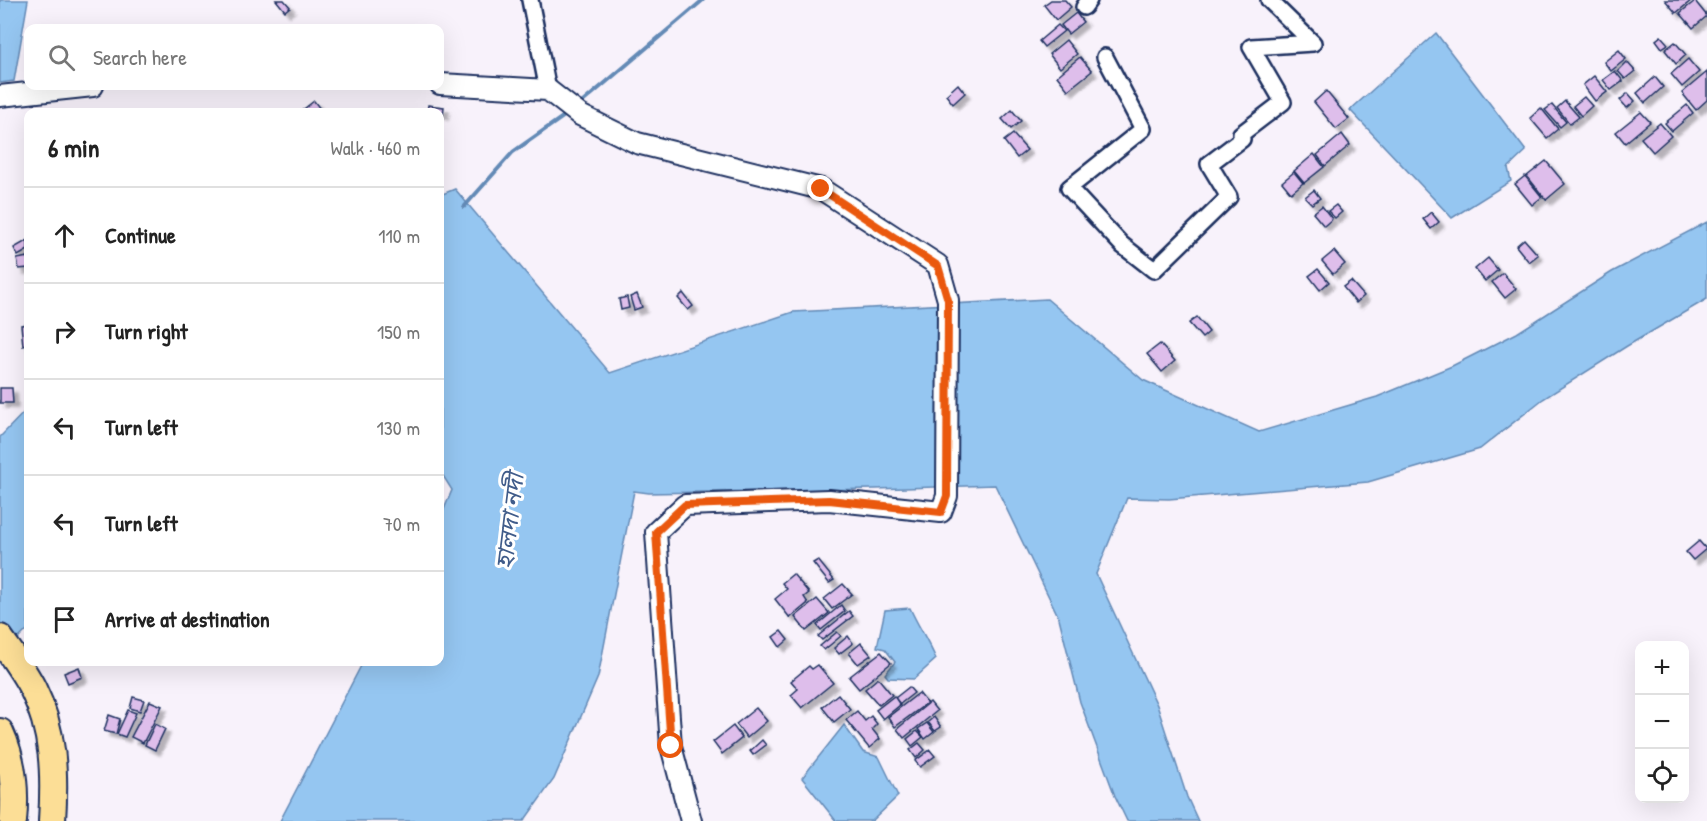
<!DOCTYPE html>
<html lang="en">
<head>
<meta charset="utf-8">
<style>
	:root { --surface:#fff; --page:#f6f6f6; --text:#222; --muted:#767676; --line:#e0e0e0 }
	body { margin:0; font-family:"Patrick Hand","Noto Sans Bengali",sans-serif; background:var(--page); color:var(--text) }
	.controls { position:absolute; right:18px; bottom:18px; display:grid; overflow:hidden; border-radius:12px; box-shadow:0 6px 24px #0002 }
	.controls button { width:54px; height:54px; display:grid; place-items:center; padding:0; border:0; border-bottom:2px solid var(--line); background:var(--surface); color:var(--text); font:30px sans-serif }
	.stop { position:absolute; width:18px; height:18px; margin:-14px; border:4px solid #ea580c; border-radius:50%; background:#fff }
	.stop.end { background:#ea580c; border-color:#fff; box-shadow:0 2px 6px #0008 }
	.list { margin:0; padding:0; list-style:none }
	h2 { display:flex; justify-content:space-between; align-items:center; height:78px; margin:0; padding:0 24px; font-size:26px }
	h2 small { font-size:20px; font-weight:400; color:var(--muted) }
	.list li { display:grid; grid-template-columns:39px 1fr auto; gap:18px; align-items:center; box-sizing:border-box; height:96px; padding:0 24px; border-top:2px solid var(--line) }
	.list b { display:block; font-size:22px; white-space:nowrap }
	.list em { font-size:20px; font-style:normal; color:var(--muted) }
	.icon { flex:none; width:33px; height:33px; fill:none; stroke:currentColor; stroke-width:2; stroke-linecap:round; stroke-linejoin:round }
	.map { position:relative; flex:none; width:1707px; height:821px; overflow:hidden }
	.search { position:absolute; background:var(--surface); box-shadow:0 6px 24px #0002; left:24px; top:24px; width:420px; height:66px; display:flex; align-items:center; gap:15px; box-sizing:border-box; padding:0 21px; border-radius:12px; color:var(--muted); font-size:22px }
	.panel { position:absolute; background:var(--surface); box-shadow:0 6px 24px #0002; left:24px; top:108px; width:420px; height:558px; border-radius:12px }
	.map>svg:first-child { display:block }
	.water { fill:#95c6f1; stroke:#648ab6; stroke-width:1.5 }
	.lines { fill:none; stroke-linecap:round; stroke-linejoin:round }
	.stream { stroke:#648ab6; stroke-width:4 }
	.building { fill:#debeeb; stroke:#1b2f5e; stroke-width:1.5; filter:url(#shadow) }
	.minor-casing { stroke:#1b2f5e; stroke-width:20 }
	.tertiary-casing { stroke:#1b2f5e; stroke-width:24 }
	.trunk-casing { stroke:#1b2f5e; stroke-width:30 }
	.minor { stroke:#fff; stroke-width:15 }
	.tertiary { stroke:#fff; stroke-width:20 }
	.trunk { stroke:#fcde96; stroke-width:26 }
	.route { stroke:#ea580c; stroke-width:8 }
	.labels { text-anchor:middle; stroke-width:6; stroke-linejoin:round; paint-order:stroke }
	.water-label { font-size:24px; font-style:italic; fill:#405c8a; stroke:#fff }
</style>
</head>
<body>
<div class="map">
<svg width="1707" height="821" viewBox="0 0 1707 821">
	<defs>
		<filter id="shadow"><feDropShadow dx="5" dy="5" stdDeviation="1.5" flood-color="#0004"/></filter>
	</defs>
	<rect width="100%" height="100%" fill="#f8f2fb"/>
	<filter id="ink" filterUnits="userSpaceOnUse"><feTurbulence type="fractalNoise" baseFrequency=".0167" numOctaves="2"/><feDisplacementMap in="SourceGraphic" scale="12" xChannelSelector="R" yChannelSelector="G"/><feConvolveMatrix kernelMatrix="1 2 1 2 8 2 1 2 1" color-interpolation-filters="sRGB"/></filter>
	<g filter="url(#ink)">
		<g class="water">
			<polygon points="0,0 28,0 14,81 0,83"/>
			<polygon points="1436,33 1526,151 1508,168 1511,181 1452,218 1350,110"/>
			<polygon points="455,189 610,373 793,312 1047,299 1143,380 1259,432 1377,397 1452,366 1517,333 1612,272 1707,222 1707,299 1627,346 1543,399 1480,449 1368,482 1169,499 1127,498 1096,574 1157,705 1187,797 1198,821 1127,821 1115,796 1080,702 1059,618 995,485 875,489 649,493 634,491 598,677 554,779 524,821 280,821 363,662 440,662 440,519 452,490 440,471 440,195"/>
			<polygon points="28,408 28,629 0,657 0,437"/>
			<path d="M910,608c8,18 18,32 26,51l-22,20 -26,-1 -3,-4 10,-12 -10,-13 -8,-2 8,-37z"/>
			<polygon points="844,725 863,752 879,757 898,796 872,821 836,821 802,778"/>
		</g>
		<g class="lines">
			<g class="stream">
				<polyline points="578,106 703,0"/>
				<polyline points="464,207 513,152 567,114"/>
			</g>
		</g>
		<g class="building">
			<polygon points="276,0 284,0 290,7 285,11"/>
			<polygon points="1051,0 1065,0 1071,7 1056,20 1044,5"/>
			<polygon points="1665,0 1692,0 1676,13"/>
			<polygon points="1695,1 1707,16 1693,28 1680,13"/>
			<polygon points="1076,13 1083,22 1068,34 1061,25"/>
			<polygon points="1058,25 1064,31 1044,47 1039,41"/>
			<polygon points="1661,36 1668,44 1662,48 1656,40"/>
			<polygon points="1066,40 1077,54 1060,68 1049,54"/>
			<polygon points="1675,42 1686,55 1676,64 1665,50"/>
			<polygon points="1619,50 1626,59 1611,71 1604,62"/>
			<polygon points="1080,57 1092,71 1068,90 1057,76"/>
			<polygon points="1688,59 1699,72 1682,87 1671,74"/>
			<polygon points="1627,62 1635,71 1625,79 1618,71"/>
			<polygon points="1615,71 1623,81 1611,90 1603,80"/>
			<polygon points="1707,72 1707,100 1696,110 1682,93"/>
			<polygon points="1594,76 1607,92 1595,101 1583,85"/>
			<polygon points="1655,77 1663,87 1645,103 1637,93"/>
			<polygon points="958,84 965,93 953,104 946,95"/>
			<polygon points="1326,91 1349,119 1336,129 1314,102"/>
			<polygon points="1628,93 1635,101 1627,108 1620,100"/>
			<polygon points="1584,97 1592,106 1581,116 1573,106"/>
			<polygon points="314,101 321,110 318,112 300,112"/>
			<polygon points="1565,101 1579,117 1570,124 1557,108"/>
			<polygon points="428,105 444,107 443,115 440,114 440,112 427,112"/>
			<polygon points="1552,105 1566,122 1560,127 1545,110"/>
			<polygon points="1687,105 1693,113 1672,131 1665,123"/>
			<polygon points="1541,108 1558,129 1547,138 1530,118"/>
			<polygon points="1012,110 1021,121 1011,129 1002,119"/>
			<polygon points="1641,112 1650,122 1625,143 1616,132"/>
			<polygon points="1660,123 1671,136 1653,152 1641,138"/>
			<polygon points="1013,134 1027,150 1017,158 1004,141"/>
			<polygon points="1342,134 1350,145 1325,166 1317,155"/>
			<polygon points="1314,154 1324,167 1304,183 1294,171"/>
			<polygon points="1546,161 1565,184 1546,200 1527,176"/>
			<polygon points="1294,172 1303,183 1291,193 1282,182"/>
			<polygon points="1525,176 1542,197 1532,205 1515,184"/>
			<polygon points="1314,190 1320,198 1312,204 1305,197"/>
			<polygon points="1336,205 1342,212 1335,218 1328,211"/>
			<polygon points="1322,206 1332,219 1324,226 1313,213"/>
			<polygon points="1431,212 1439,222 1431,229 1423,219"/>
			<polygon points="1524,239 1538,255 1529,262 1516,246"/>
			<polygon points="28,240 28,250 18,256 14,248"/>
			<polygon points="1334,251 1345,264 1333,274 1322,261"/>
			<polygon points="28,257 28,268 19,269 17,259"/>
			<polygon points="1488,258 1498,270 1485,281 1475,269"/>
			<polygon points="1318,269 1329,282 1320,290 1309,276"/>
			<polygon points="1503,273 1516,289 1505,298 1492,282"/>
			<polygon points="1351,281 1364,296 1356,303 1343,287"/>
			<polygon points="683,293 693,306 688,310 678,298"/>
			<polygon points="637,294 642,307 634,310 630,297"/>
			<polygon points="627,297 629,308 621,310 619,299"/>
			<polygon points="1197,317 1209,332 1202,338 1189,323"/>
			<polygon points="28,324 28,345 23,346 21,325"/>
			<polygon points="1160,344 1175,361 1162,372 1147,354"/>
			<polygon points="0,388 12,388 13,403 0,403"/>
			<polygon points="1699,541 1706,549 1693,560 1686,552"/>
			<polygon points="818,560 834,580 829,583 813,563"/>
			<polygon points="793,574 809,593 804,597 808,603 790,618 775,599 787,589 782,583"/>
			<polygon points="843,584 852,594 832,609 824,599"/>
			<polygon points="817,599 829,613 806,631 795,617"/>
			<polygon points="841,605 845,611 821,630 817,625"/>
			<polygon points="849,611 853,616 822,640 818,636"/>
			<polygon points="781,631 788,640 780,647 773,637"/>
			<polygon points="837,632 841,636 824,650 820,646"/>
			<polygon points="848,636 853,643 839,654 834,648"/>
			<polygon points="861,643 871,655 858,664 849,653"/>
			<polygon points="881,652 891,663 859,689 849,677"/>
			<polygon points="818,665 833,683 802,708 791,695 798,689 791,681 809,666 812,669"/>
			<polygon points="79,667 82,677 68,683 64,673"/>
			<polygon points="878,678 892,695 879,705 865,689"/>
			<polygon points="909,687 914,693 900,704 895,698"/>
			<polygon points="919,693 927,703 895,727 888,717"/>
			<polygon points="838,694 850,709 834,722 822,707"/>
			<polygon points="894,696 900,705 883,719 876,710"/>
			<polygon points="133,697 144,700 140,711 130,708"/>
			<polygon points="150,701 162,706 143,743 131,737"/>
			<polygon points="930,702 937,711 904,738 897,729"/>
			<polygon points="756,708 767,721 747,738 736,724"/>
			<polygon points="128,710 136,713 125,737 117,734"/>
			<polygon points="857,711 865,721 871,716 877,724 872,729 880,739 869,748 846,720"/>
			<polygon points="109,715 120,719 116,734 104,731"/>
			<polygon points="934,717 941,727 935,731 928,722"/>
			<polygon points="927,723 934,732 925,739 918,729"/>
			<polygon points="155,724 165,729 155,750 145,745"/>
			<polygon points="733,726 742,738 722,754 713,742"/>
			<polygon points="917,731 923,737 912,746 907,739"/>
			<polygon points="762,740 766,745 753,755 750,751"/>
			<polygon points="919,743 925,750 916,758 910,750"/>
			<polygon points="930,750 935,756 920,767 915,761"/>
		</g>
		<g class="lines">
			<defs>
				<g id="minor">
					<polyline points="530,0 548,90"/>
					<polyline points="1084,7 1089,0"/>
					<polyline points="1105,57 1143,129 1069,188 1122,245 1154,270 1229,197 1209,164 1242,139 1241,134 1283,102 1251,47 1313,43 1269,0"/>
				</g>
				<g id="tertiary">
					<polyline points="440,84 548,90 580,115 637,143 821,189 938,265 948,300 947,496 941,512 829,500 685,505 656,532 671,746 691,821"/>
					<polyline points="0,96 93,86"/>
				</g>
				<g id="trunk">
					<path d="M0,638c11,16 24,33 33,51 21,42 22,86 19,132"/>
					<path d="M0,732c13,28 16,59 13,89"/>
				</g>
			</defs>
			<use href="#minor" class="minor-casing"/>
			<use href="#tertiary" class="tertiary-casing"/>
			<use href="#trunk" class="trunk-casing"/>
			<use href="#minor" class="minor"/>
			<use href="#tertiary" class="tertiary"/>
			<use href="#trunk" class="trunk"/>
		</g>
	</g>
	<g class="lines" filter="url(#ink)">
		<polyline class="route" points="671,746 656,532 685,505 829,500 941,512 947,496 948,300 938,266 821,189"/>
	</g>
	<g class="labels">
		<g class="water-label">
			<text transform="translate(510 521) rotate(-83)" y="8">হালদা নদী</text>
		</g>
	</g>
</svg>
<div class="controls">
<button>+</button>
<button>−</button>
<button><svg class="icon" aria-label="locate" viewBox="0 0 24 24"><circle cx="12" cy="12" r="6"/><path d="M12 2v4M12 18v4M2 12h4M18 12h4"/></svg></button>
</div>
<div class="stop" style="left:671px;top:746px"></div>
<div class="stop end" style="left:821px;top:189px"></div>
<div class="search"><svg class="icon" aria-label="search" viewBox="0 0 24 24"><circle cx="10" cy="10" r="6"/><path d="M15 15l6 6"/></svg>Search here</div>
<section class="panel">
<h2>6 min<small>Walk · 460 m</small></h2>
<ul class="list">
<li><svg class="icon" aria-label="ahead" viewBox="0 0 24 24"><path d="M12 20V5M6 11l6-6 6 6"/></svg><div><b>Continue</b></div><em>110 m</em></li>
<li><svg class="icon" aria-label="right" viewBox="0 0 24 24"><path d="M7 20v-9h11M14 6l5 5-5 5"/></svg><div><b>Turn right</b></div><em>150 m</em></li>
<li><svg class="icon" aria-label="left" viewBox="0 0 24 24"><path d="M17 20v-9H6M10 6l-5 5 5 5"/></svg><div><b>Turn left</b></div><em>130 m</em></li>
<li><svg class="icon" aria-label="left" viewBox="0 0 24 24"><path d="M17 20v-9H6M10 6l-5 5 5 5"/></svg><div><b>Turn left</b></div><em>70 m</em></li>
<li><svg class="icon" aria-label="arrive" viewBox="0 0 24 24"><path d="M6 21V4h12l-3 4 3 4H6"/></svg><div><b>Arrive at destination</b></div></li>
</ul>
</section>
</div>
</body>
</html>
